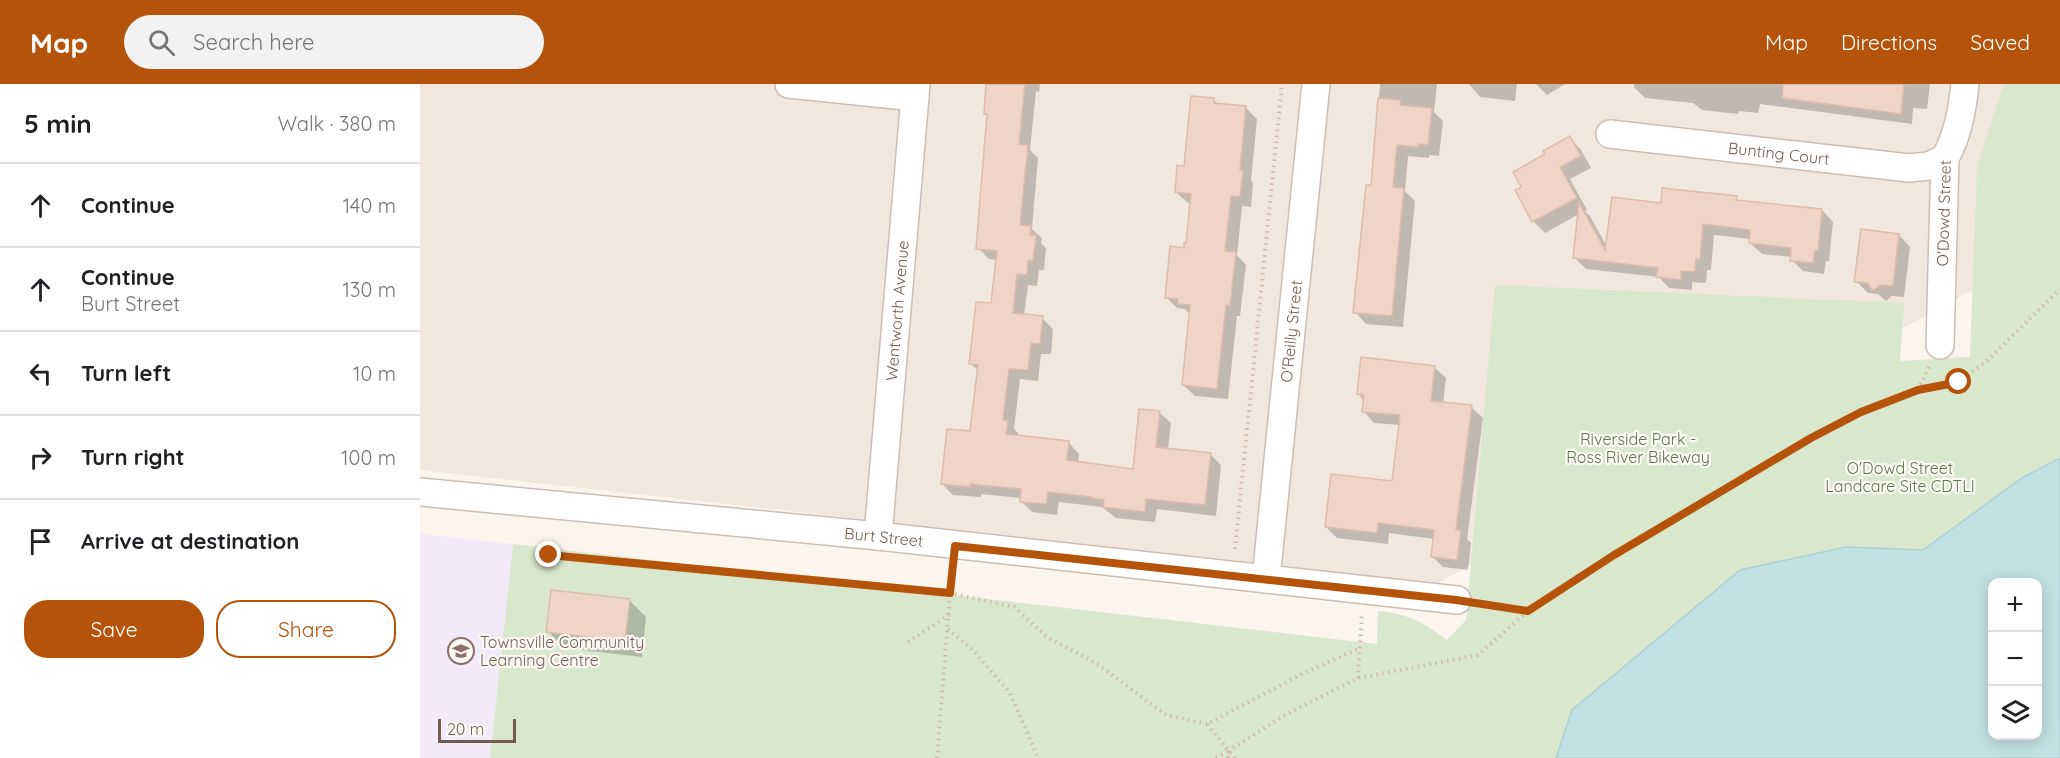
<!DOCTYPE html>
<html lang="en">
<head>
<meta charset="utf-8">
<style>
	:root { --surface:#fff; --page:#f2f2f2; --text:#202124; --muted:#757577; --line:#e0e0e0; --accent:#b45309 }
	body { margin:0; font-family:Quicksand,sans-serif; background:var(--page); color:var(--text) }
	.controls { position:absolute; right:18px; bottom:18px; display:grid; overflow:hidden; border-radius:12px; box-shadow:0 3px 15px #0003 }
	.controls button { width:54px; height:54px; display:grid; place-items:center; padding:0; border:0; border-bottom:2px solid var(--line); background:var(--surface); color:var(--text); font:30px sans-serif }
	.scale { position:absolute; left:18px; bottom:15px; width:78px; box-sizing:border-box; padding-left:6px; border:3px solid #755c51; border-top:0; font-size:16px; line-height:21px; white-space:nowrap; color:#755c51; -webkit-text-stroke:4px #fef9f4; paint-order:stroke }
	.stop { position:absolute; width:18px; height:18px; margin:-14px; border:4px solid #b45309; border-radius:50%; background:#fff }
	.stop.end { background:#b45309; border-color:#fff; box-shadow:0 2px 6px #0008 }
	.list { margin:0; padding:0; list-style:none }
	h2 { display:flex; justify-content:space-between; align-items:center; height:78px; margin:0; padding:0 24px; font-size:26px }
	h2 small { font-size:20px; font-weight:400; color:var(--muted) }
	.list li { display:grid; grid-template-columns:39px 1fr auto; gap:18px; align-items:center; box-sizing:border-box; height:84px; padding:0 24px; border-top:2px solid var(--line) }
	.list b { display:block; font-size:22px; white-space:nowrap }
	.list p { margin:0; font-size:20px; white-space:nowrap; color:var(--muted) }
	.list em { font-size:20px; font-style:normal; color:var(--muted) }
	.actions { display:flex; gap:12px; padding:18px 24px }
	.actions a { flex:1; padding:14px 0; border:2px solid var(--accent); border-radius:24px; text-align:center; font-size:21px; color:var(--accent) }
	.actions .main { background:var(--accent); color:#fff }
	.icon { flex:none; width:33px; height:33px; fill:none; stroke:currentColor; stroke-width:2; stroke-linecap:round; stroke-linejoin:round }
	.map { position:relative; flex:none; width:1640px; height:674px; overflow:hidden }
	header { display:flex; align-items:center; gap:36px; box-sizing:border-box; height:84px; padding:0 30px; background:var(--accent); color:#fff }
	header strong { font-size:28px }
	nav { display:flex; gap:33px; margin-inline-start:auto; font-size:21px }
	.search { width:420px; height:54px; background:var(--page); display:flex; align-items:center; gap:15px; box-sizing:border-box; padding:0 21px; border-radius:33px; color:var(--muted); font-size:22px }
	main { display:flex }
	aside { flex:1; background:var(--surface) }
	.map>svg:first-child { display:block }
	.residential { fill:#f2e7dc }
	.education { fill:#f2eaf8 }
	.green { fill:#d9e8cc }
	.water { fill:#c3e1e4; stroke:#aad1d5; stroke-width:1.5; fill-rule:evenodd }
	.shadow { fill:#0003 }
	.building { fill:#eed5c8; stroke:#dfbba9; stroke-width:1.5 }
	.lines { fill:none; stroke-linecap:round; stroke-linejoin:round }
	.minor-casing { stroke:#cdbdb3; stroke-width:30 }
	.path { stroke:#d4b8aa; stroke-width:4; stroke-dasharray:1.5 4.5; stroke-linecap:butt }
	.minor { stroke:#fff; stroke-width:27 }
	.route { stroke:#b45309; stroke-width:8 }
	.labels { text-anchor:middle; stroke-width:4.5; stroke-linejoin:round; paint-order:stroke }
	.street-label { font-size:16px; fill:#755c51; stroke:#fef9f4 }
	.park-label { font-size:16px; fill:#5b794a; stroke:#fef9f4 }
	.education-label { font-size:16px; fill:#785e54; stroke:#fef9f4; text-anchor:start }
</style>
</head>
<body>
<header>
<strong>Map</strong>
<div class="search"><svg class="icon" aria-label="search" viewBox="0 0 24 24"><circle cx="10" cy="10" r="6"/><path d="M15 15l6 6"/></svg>Search here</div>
<nav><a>Map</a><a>Directions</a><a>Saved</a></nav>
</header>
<main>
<aside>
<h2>5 min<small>Walk · 380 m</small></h2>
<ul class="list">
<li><svg class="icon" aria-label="ahead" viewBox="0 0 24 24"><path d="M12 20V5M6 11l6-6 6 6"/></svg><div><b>Continue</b></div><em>140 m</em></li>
<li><svg class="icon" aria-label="ahead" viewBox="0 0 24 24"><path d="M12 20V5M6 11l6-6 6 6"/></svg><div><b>Continue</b><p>Burt Street</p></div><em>130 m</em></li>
<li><svg class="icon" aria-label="left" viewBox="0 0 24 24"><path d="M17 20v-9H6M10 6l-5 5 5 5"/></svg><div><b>Turn left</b></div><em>10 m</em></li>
<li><svg class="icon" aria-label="right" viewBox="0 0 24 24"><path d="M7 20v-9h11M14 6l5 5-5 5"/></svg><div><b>Turn right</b></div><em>100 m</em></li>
<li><svg class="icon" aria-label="arrive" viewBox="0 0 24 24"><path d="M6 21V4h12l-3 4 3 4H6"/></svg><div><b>Arrive at destination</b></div></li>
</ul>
<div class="actions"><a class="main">Save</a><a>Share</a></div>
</aside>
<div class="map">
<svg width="1640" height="674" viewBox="0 0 1640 674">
	<rect width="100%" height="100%" fill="#fbf5ed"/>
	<polygon class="residential" points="0,0 1640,0 1640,158 1018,499 0,386"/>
	<polygon class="education" points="0,450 93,460 70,674 0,674"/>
	<path class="green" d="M1584,0h56v374l-38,20 -99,72 -77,-3 -274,163 -16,48h-1066l23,-214 864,100 1,-33c31,3 45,11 69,29l19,-20 29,-335 409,18 -4,58 70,-4 7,-191z"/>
	<path class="water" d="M1640,374v300h-504l16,-48 168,-140 106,-23 77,3 99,-72zM1572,498h46v154h-46z"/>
	<g class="shadow">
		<polygon points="568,0 620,0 619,8 616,7 610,66 618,74 612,145 622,154 621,159 626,164 624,186 619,186 617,202 608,201 604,232 622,234 633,245 631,270 621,270 618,297 600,295 594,345 598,349 598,353 648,358 659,370 658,379 714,386 739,328 751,339 748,365 790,370 801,381 796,432 737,425 735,438 696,434 682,423 639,418 637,431 612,428 601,417 601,414 561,410 561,413 533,411 522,400 552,349 559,287 551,280 573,221 577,176 569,175 558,164 569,33 565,30"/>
		<polygon points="960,0 1017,0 1014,28 1023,37 1019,72 1009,71 1009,74 988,72 985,107 995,117 983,243 946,240 935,228 952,103"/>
		<polygon points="1049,0 1097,0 1095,17 1060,13"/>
		<polygon points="1116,0 1145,0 1127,11"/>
		<polygon points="1214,0 1510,0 1507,25 1493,24 1492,40 1340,20 1338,29 1319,27 1318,30 1282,26 1273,19 1225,14 1214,3"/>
		<polygon points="793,15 799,21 825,23 837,35 831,97 833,99 831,123 822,122 817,171 826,181 820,232 817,232 808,315 775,312 763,301 771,231 765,225 757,224 746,213 768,161 772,119 768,119 756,108"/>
		<polygon points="1150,54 1161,66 1171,84 1150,95 1167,126 1165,127 1170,132 1187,163 1242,120 1316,113 1320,118 1402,126 1413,138 1409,177 1406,177 1404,190 1383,187 1372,176 1372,173 1342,170 1330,159 1331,155 1294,151 1291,186 1287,186 1286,199 1272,198 1272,206 1249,204 1239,193 1166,185 1155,174 1159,130 1125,149 1113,137 1103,104 1127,71"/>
		<polygon points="1479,151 1490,163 1484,213 1472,212 1466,217 1458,210 1448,209 1436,197"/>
		<polygon points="1014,283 1026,294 1023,320 1051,323 1063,334 1047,455 1051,459 1048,486 1023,483 1012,472 1014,455 969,449 968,460 917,454 906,443 974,399 980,341 954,339 943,327 944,316 938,310"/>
		<polygon points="210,517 226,533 222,573 144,564 128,547"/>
	</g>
	<g class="building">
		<polygon points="566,0 605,0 599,60 608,61 600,141 611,142 610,151 616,151 613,176 608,176 607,191 597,190 593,229 623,232 620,260 611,259 608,286 589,285 583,336 588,337 586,350 649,357 647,376 713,385 719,325 740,327 736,363 791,369 785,421 726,415 725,428 683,423 684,416 671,414 672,413 628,408 626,420 600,418 601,405 550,400 550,403 521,400 527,345 550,347 558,281 549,280 556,218 571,219 577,167 556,165 567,30 564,30"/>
		<polygon points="1363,0 1484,0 1481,30 1362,14"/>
		<polygon points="771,12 794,14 794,19 826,22 820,86 823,86 820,113 811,112 805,167 816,168 810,222 806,221 797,305 762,301 770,221 757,220 758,215 745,214 750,162 764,164 764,159 766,159 771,110 755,108 757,81 764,82"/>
		<polygon points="958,14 981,16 980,21 1012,24 1008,61 998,60 998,63 977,61 973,103 984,104 972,232 933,229 946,101 951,101"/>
		<polygon points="1150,52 1161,72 1140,83 1157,114 1112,138 1095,106 1101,103 1093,88 1125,70 1123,67"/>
		<polygon points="1242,104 1317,112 1316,116 1402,125 1398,167 1395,166 1393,179 1370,177 1371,164 1329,159 1330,146 1283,140 1280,176 1276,175 1275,188 1261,187 1261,196 1236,193 1238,184 1153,174 1159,119 1185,166 1192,113 1241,119"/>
		<polygon points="1441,145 1479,150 1473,202 1460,201 1453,207 1447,199 1434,198"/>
		<polygon points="941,273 1015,282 1011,317 1052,321 1036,446 1041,447 1037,476 1011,473 1014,446 958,439 957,449 905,443 911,390 972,397 980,331 942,328 944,311 937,310"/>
		<polygon points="131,506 210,515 205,557 126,548"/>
	</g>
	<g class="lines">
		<defs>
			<g id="minor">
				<polyline points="369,0 495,13"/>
				<path id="s1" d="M1190,50l299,34 20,-2 16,-8"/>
				<path id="s2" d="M1520,261l5,-187c13,-23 17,-47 20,-74"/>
				<path id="s3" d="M0,408l458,44 579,64"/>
				<path id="s4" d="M458,452l38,-452"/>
				<path id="s5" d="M846,495l50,-495"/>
			</g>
		</defs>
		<use href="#minor" class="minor-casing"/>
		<g class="path">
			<polyline points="1498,306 1509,283"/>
			<polyline points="815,465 862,0"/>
			<polyline points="129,471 530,509 594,523 627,553 676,579 746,631 787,640"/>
			<polyline points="1061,520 1107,527"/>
			<polyline points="528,545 553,566 590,609 618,674"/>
			<polyline points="488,558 529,531"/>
			<polyline points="938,594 942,532"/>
			<polyline points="517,674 532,486"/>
			<polyline points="796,674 809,666"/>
			<polyline points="808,674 810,666 865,631 938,594 1058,571 1108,527 1194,471 1391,354 1441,328 1498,306 1539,298 1568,276 1640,205"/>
			<polyline points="815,674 787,640 886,588 940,564"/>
		</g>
		<use href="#minor" class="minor"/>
	</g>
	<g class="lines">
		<polyline class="route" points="129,471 530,509 535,462 1036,516 1108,527 1194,471 1391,354 1441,328 1498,306 1539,298"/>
	</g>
	<defs>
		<symbol id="school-ring" viewBox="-11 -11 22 22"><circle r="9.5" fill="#fef9f4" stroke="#8d6e63" stroke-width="1.5"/><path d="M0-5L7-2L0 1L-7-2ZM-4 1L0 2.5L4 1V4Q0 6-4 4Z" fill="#8d6e63"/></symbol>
	</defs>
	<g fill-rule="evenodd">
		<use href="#school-ring" x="26" y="552" width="30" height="30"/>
	</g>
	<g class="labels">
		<g class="street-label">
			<text dy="6" stroke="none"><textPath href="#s1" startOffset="170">Bunting Court</textPath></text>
			<text dy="6" stroke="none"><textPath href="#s2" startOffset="132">O'Dowd Street</textPath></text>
			<text dy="6" stroke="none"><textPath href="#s4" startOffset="226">Wentworth Avenue</textPath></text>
			<text dy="6" stroke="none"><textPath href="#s5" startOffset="249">O'Reilly Street</textPath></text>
			<text dy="6" stroke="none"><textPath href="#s3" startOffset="466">Burt Street</textPath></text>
		</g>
		<g class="park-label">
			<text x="1218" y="361">Riverside Park -<tspan x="1218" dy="18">Ross River Bikeway</tspan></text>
			<text x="1480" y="390">O'Dowd Street<tspan x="1480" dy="18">Landcare Site CDTLI</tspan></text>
		</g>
		<g class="education-label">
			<text x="60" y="564">Townsville Community<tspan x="60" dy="18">Learning Centre</tspan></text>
		</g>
	</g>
</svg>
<div class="controls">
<button>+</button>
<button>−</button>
<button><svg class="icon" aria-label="layers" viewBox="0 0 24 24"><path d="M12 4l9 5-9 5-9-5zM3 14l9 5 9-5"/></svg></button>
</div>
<div class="scale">20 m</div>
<div class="stop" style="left:1539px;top:298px"></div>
<div class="stop end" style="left:129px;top:471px"></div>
</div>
</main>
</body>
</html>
